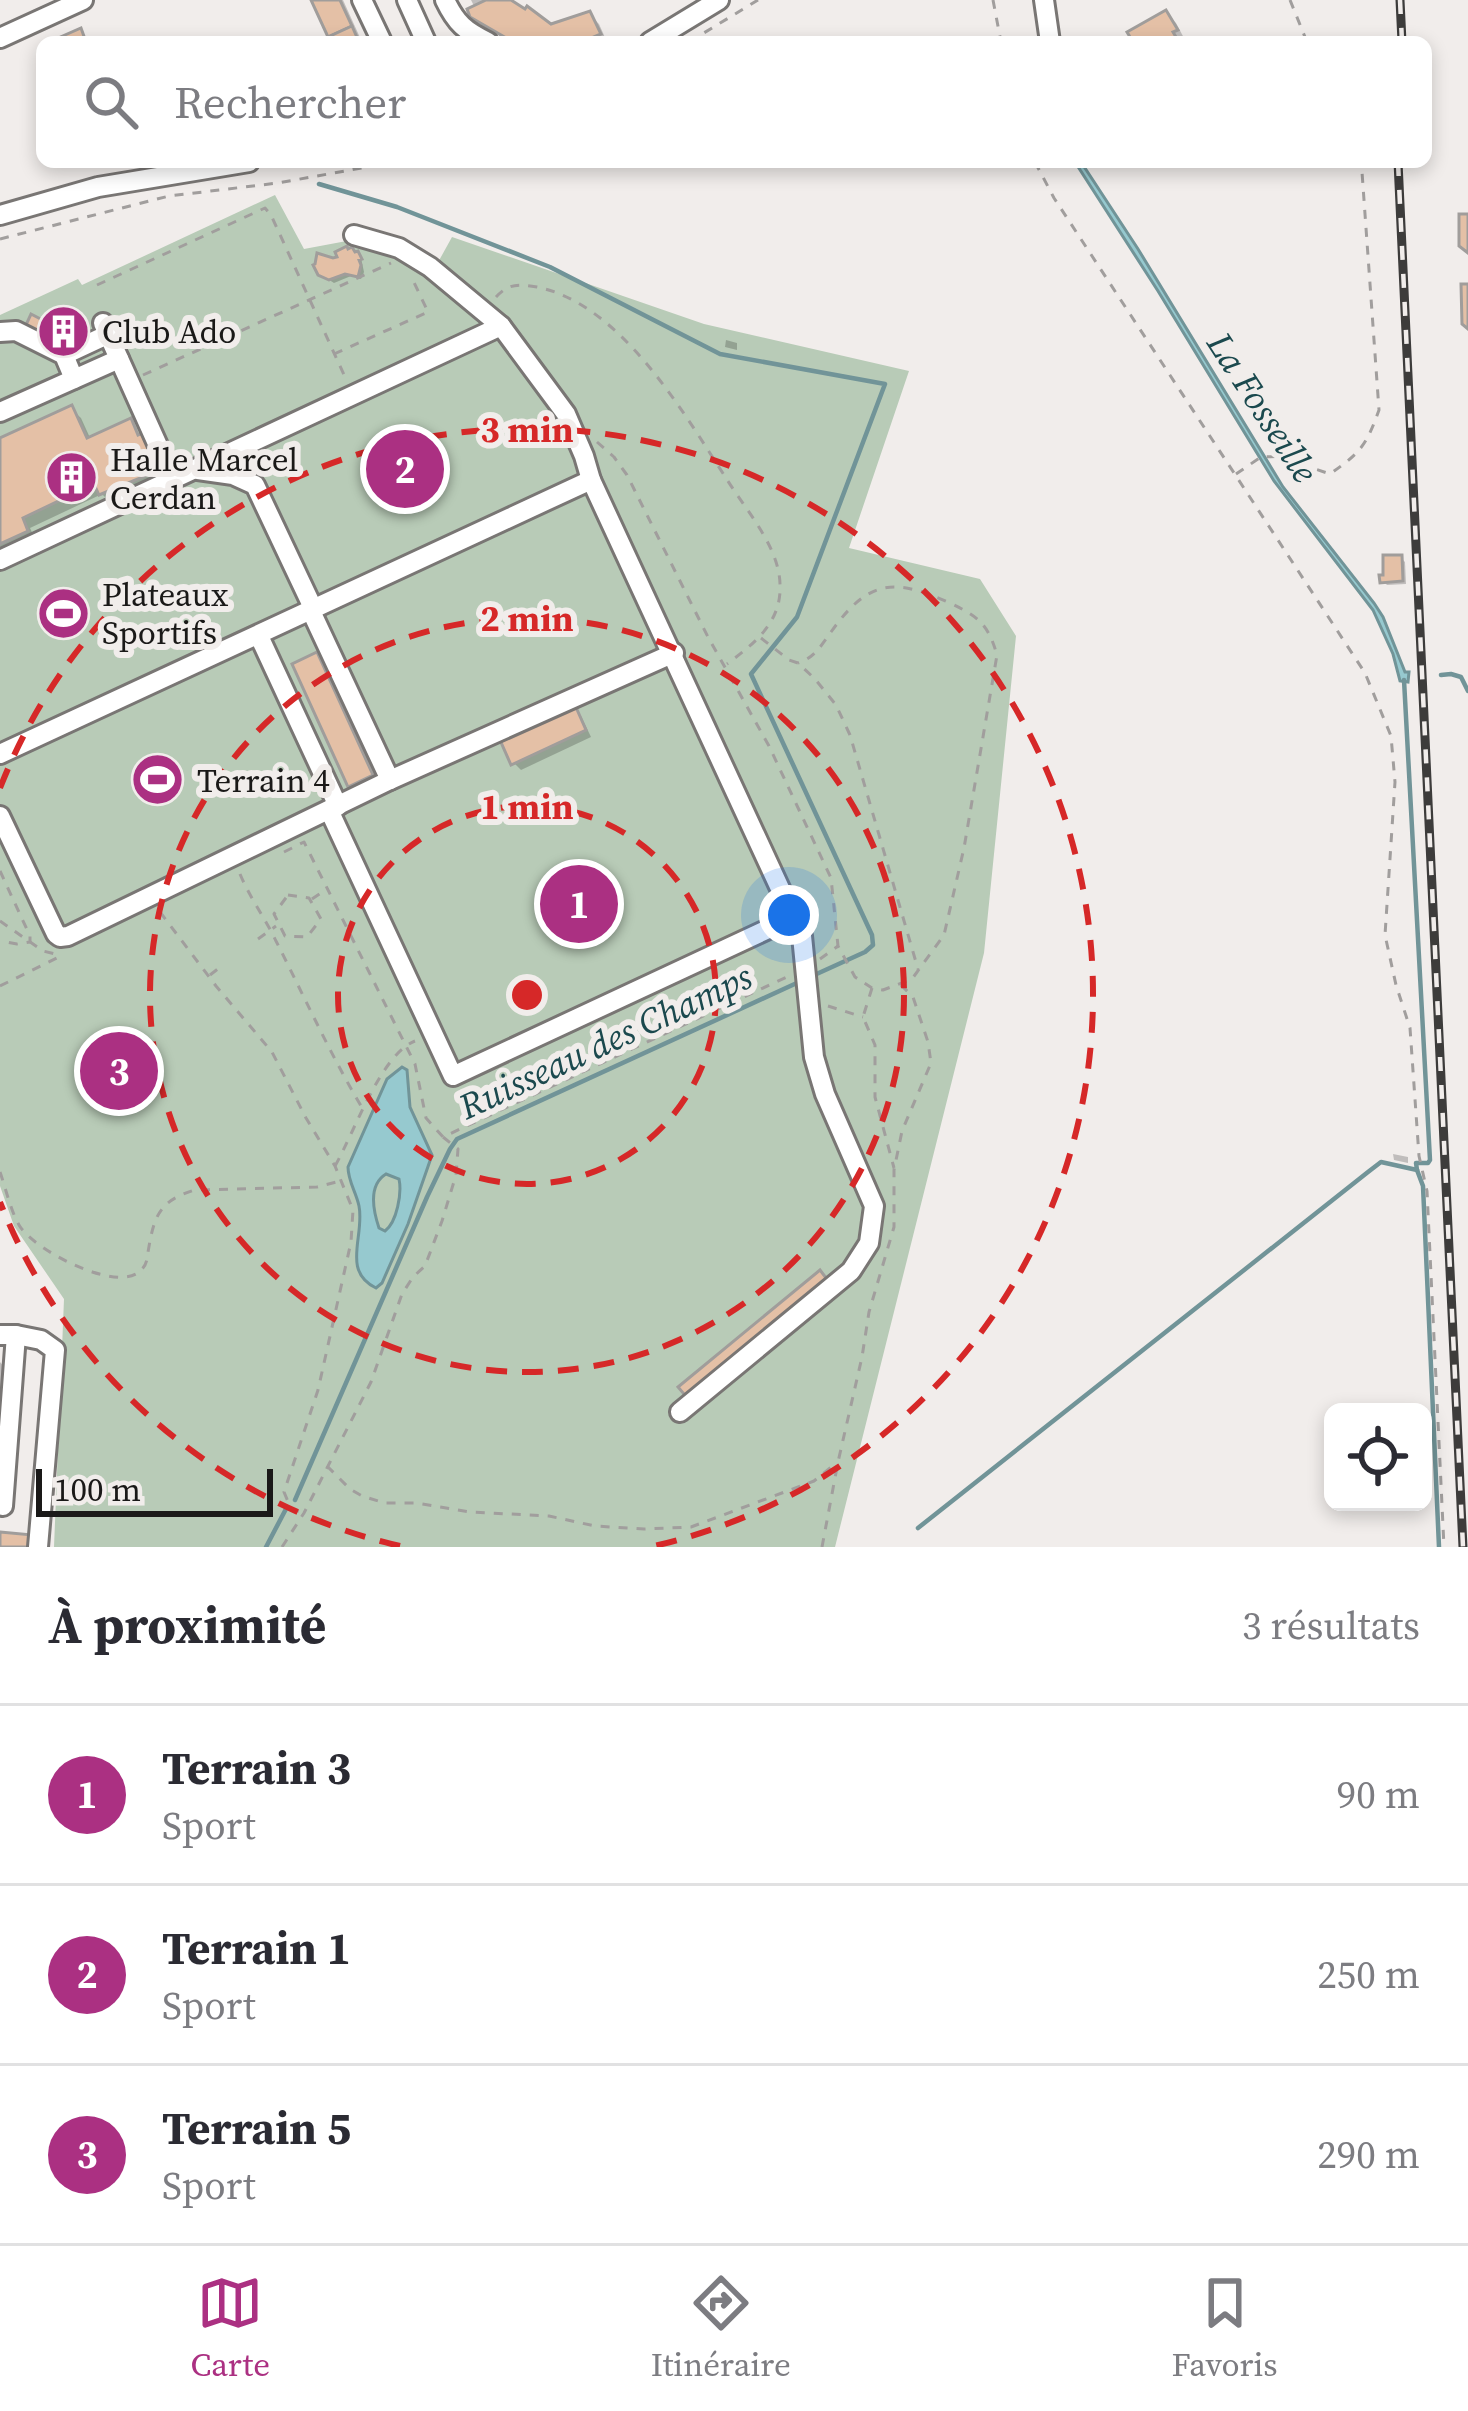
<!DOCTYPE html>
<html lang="fr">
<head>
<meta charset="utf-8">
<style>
	:root { --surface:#fff; --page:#f7f7f7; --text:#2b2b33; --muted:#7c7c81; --line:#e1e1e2; --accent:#ab3082 }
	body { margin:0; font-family:"Source Serif 4",serif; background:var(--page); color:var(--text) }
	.controls { position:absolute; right:36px; bottom:36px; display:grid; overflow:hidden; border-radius:18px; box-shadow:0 6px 18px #0003 }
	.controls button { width:108px; height:108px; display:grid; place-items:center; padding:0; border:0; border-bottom:3px solid var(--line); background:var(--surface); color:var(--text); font:60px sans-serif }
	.scale { position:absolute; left:36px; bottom:30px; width:237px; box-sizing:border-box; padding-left:12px; border:6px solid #1a1918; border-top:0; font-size:33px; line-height:42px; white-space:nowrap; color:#1a1918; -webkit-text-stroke:9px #f1edeb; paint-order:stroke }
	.you { position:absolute; left:789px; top:915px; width:42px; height:42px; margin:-30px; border:9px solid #fff; border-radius:50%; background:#1a73e8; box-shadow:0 0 0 18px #1a73e833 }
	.badge { display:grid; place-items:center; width:78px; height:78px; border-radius:50%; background:var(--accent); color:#fff; font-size:39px; font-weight:700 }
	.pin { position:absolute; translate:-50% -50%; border:6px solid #fff; box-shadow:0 3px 12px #0006 }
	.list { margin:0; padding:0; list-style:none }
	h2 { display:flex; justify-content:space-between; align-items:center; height:156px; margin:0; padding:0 48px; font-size:51px }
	h2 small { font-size:39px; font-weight:400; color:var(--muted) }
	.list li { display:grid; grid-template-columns:78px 1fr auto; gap:36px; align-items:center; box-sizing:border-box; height:180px; padding:0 48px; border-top:3px solid var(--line) }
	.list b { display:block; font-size:45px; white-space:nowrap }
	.list p { margin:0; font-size:39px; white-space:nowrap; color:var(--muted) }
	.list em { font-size:39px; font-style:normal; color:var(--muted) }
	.icon { flex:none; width:66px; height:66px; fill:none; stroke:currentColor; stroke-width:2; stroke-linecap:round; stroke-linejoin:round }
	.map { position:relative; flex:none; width:1468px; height:1547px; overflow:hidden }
	.search { position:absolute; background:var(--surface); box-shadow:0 6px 18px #0003; left:36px; right:36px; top:36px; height:132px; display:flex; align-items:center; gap:30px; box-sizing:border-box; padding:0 42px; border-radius:18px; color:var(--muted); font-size:45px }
	.sheet { height:696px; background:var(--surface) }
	nav { display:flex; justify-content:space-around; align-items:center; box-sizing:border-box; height:168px; border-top:3px solid var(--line); background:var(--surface); font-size:33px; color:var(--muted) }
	nav a { display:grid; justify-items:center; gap:6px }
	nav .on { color:var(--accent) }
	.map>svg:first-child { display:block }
	.green { fill:#b8cbb7 }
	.water { fill:#96c9cf; stroke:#719498; stroke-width:3; fill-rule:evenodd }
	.shadow { fill:#0003 }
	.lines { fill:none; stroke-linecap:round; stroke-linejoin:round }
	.stream { stroke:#719498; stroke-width:4.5 }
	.building { fill:#e4c0a6; stroke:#a09d9b; stroke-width:3 }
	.minor-casing { stroke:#797674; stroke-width:24 }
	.path { stroke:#a19e9d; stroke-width:3; stroke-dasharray:9 9; stroke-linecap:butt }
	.minor { stroke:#fff; stroke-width:18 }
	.rail-casing { stroke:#3d3c3b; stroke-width:9 }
	.rail { stroke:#f1edeb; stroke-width:4.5; stroke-dasharray:14; stroke-linecap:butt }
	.ring { fill:none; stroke:#d62828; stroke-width:6; stroke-dasharray:21 15 }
	.labels { text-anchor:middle; stroke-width:12; stroke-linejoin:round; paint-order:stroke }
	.poi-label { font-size:33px; fill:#1a1918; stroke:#f1edeb; text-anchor:start }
	.water-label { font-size:36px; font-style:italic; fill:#1b494e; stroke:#f1edeb }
	.centre { fill:#d62828; stroke:#f1edeb; stroke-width:6 }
	.ring-label { font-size:36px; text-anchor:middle; font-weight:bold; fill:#d62828; stroke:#f1edeb; stroke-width:12; stroke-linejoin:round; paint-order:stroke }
</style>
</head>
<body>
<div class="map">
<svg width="1468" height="1547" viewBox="0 0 1468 1547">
	<rect width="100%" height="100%" fill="#f1edeb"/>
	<polygon class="green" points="275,195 304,249 352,240 436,266 452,237 704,324 909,371 849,548 980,579 1016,636 984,953 835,1547 54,1547 64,1299 14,1226 0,1186 0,315 78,279 82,285"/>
	<g class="water">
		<polygon points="1075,162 1081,162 1138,249 1283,487 1374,603 1383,617 1405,672 1409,672 1408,682 1400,681 1393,654 1373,610 1274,481 1158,291"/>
		<path d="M402,1067l5,3 3,37 22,48 -24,69 -26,59 -6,5c-35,-17 -11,-52 -17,-82 -3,-14 -11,-25 -11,-39l39,-88zM386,1174l13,5c3,14 -2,43 -14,52l-6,-3c-6,-18 -11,-43 7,-54z"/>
	</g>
	<g class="shadow">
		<polygon points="314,0 343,0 362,42 334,42"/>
		<polygon points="471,0 510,0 550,27 589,14 599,24 607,42 512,42 485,28 474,17 475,8"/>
		<polygon points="1166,14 1176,23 1185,40 1127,42"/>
		<polygon points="361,258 364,272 361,279 351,276 334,283 320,274 333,262"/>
		<polygon points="726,340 737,343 737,350 725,347"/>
		<polygon points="71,409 81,418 91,440 130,422 162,463 155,465 163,482 111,503 102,494 30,528 36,541 0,557 0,441"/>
		<polygon points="1401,558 1405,562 1406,584 1387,585 1383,581"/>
		<polygon points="316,655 326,665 380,785 360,795 351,785"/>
		<polygon points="574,709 581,716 591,737 521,770 514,763"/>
		<polygon points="1393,1154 1408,1157 1408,1163 1394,1160"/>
		<polygon points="0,1362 5,1368 0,1425"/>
	</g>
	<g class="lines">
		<g class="stream">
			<polyline points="319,184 397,207 550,267 720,354 885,384 797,617 751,674 872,935 873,945 865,952 810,977"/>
			<polyline points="1441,675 1451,674 1461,677 1468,691"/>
			<polyline points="1404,680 1430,1160 1428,1163 1416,1163 1417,1170"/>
			<polyline points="1417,1170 1423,1186 1439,1547"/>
			<polyline points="295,1500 427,1197 450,1149 457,1139 799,982"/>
			<polyline points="918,1528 1368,1172 1381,1162 1417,1170"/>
			<polyline points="266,1547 287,1507"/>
		</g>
	</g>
	<g class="building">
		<polygon points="311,0 340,0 352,26 328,37"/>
		<polygon points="486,0 511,0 525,9 527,6 551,24 590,11 601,34 582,42 513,42 470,17 467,9"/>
		<polygon points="1166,10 1178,30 1173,32 1179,42 1121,42 1130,37 1127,32"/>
		<polygon points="352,26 359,42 330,42 328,37"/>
		<polygon points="81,28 86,42 49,42"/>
		<polygon points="1459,214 1468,214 1468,253 1459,246"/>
		<polygon points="347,246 348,249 352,247 355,252 358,251 362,259 359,260 361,265 358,277 345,274 329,280 318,275 313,265 315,264 317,253 333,258 337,257 335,252"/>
		<polygon points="1461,284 1468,284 1468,329 1462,324"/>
		<polygon points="31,314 52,325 46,338 25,327"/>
		<polygon points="55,319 77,330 70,343 49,332"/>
		<polygon points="72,405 87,438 131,418 138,435 145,432 154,453 148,455 155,472 99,495 94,484 23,518 28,531 0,544 0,438"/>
		<polygon points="1383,555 1402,555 1403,581 1380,583 1379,575 1383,575"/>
		<polygon points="317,652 373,775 348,787 292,664"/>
		<polygon points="575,705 586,730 511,765 500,740"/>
		<polygon points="820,1270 830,1283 689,1400 678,1387"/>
		<polygon points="0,1532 33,1535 32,1547 0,1547"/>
	</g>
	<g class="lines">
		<defs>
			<g id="minor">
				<polyline points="362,0 382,42"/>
				<polyline points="407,0 426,42"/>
				<path d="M445,0c11,23 20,31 43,42"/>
				<polyline points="1044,0 1050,42"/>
				<polyline points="0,38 83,0"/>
				<polyline points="650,42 719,0"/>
				<polyline points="0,215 98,187 249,162"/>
				<polyline points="354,235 399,248 430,267 501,326 566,414 584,456 591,480 802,936 814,1057 825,1094 874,1206 869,1243 851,1271 680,1412"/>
				<polyline points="103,323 173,479"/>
				<polyline points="0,332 16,331 64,355 74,379"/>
				<polyline points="64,355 109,334"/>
				<polyline points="0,412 119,359"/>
				<polyline points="198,470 233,475 255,485 314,610"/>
				<polyline points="0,560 501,326"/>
				<polyline points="311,611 390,780"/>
				<polyline points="259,636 338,806"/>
				<polyline points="0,754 591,480"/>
				<polyline points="329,810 453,1076 794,917"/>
				<polyline points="0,816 56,934 60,937 68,936 390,780 674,653"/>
				<polyline points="0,1335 16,1335 3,1506"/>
				<polyline points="16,1335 41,1340 55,1350 38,1547"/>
			</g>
		</defs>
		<use href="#minor" class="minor-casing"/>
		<g class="path">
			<polyline points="993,0 1001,42"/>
			<polyline points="1290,0 1307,42"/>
			<polyline points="689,42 758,0"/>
			<polyline points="1035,162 1054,198 1365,673 1391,736 1395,782 1385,935 1396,985 1410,1028 1419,1156 1427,1191 1444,1547"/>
			<polyline points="0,239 169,196 278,183 395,162"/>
			<polyline points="97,285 265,208 271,215 345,377"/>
			<path d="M496,297c13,-14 23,-13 41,-10 84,17 146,125 189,191 19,31 53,68 54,106 2,38 -25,59 -53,80"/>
			<polyline points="334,354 428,312 411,276"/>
			<polyline points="143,375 391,263"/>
			<path d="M597,442l17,15 13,18 81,162 61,109 62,132 7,68 17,31 17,11 11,2 29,-11 32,-44 20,-87 33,-193c-9,-31 -18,-38 -47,-52 -57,-26 -82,-23 -119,29 -10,14 -17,26 -33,31"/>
			<path d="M1236,474l25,-17 31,-1 17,11 21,7c31,-22 36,-28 49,-64l-17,-238 -4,-10"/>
			<polyline points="761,638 789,660 798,663 815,679 836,705 850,735 918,969"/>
			<polyline points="284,852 304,842 415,1064 426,1118 443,1137 791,975"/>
			<polyline points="0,871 30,936 30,942 17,944 0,941"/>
			<path d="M240,874c10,24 25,44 36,67 29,57 55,115 88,170"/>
			<polygon points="288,895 309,898 321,919 307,937 285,936 274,914"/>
			<polyline points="312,899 328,888"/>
			<polyline points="160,912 216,986 272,1052 306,1118 335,1166 353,1210 351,1242 318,1390 284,1492 291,1509 304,1513"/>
			<polyline points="0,921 43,951 55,954"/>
			<polyline points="258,939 276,926"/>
			<polyline points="820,959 838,946"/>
			<polyline points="210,975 219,968"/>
			<polyline points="0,986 63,955"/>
			<polyline points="872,988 863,1017 875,1045 875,1097 894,1168"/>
			<polyline points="828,1006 863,1017"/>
			<path d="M335,1166c19,-33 46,-112 80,-125"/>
			<path d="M0,1172c6,17 10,37 19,53 14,25 102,71 123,44 5,-5 5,-10 6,-17 6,-35 10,-51 47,-62l122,-3 23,-6"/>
			<polyline points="327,1466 350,1489 362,1496 385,1503 416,1503 470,1512 549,1516 595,1526 644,1529 691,1527 814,1481 836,1463"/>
			<polyline points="282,1547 304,1513 371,1382 402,1294 413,1277 425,1266 442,1221 456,1175 458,1149 443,1137"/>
			<polyline points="822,1547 838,1462 862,1357 869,1312 894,1227 894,1170 902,1131 931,1063 928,1042 913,997 901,985"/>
		</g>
		<use href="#minor" class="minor"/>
		<defs>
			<g id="rail">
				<polyline points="1400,0 1402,42"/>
				<polyline points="1398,162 1463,1547"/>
			</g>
		</defs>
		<use href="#rail" class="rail-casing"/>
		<use href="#rail" class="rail"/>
	</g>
	<g class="ring">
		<circle cx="527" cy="995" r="189"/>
		<circle cx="527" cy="995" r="377"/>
		<path d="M400 1546A566 566 0 0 1 0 1202M0 788A566 566 0 1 1 654 1546"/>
	</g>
	<defs>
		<symbol id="building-disc" viewBox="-11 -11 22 22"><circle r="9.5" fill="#ab3082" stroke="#f1edeb"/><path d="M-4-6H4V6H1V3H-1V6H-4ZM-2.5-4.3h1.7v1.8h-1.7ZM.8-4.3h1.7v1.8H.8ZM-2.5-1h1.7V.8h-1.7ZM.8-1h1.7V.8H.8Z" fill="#fff"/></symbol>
		<symbol id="stadium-disc" viewBox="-11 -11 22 22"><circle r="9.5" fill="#ab3082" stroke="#f1edeb"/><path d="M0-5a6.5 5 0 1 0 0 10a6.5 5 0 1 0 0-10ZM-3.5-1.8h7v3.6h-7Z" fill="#fff"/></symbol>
	</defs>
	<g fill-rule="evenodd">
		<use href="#building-disc" x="34" y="302" width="59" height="59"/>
		<use href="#building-disc" x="42" y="448" width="59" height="59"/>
		<use href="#stadium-disc" x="34" y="584" width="59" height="59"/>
		<use href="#stadium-disc" x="128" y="750" width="59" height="59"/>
	</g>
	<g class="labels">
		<g class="poi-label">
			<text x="102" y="343">Club Ado</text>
			<text x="110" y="471">Halle Marcel<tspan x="110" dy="38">Cerdan</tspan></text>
			<text x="102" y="606">Plateaux<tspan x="102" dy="38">Sportifs</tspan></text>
			<text x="197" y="792">Terrain 4</text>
		</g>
		<g class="water-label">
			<text transform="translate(1263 407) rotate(57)" y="13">La Fosseille</text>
			<text transform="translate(605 1041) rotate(-25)" y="13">Ruisseau des Champs</text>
		</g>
	</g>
	<circle cx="527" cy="995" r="18" class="centre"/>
	<g class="ring-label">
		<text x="527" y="442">3 min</text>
		<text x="527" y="631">2 min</text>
		<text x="527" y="819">1 min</text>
	</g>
</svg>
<div class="controls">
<button><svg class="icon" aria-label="locate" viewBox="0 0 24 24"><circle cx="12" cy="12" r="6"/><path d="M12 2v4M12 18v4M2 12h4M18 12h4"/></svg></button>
</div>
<div class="scale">100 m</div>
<div class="you"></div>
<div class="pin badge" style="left:579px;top:904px">1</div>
<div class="pin badge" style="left:405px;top:469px">2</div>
<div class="pin badge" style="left:119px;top:1071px">3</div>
<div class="search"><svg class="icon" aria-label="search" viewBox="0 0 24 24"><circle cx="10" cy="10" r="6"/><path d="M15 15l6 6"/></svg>Rechercher</div>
</div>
<section class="sheet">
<h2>À proximité<small>3 résultats</small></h2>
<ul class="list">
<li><span class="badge">1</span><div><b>Terrain 3</b><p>Sport</p></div><em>90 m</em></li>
<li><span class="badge">2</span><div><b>Terrain 1</b><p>Sport</p></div><em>250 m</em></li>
<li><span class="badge">3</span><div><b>Terrain 5</b><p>Sport</p></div><em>290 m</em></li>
</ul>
</section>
<nav>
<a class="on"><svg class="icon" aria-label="map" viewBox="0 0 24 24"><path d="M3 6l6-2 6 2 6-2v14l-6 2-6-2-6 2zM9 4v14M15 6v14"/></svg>Carte</a>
<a><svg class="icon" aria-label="directions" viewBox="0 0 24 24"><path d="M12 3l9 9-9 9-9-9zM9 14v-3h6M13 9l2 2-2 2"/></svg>Itinéraire</a>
<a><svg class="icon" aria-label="saved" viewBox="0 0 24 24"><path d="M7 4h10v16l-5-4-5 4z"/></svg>Favoris</a>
</nav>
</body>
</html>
